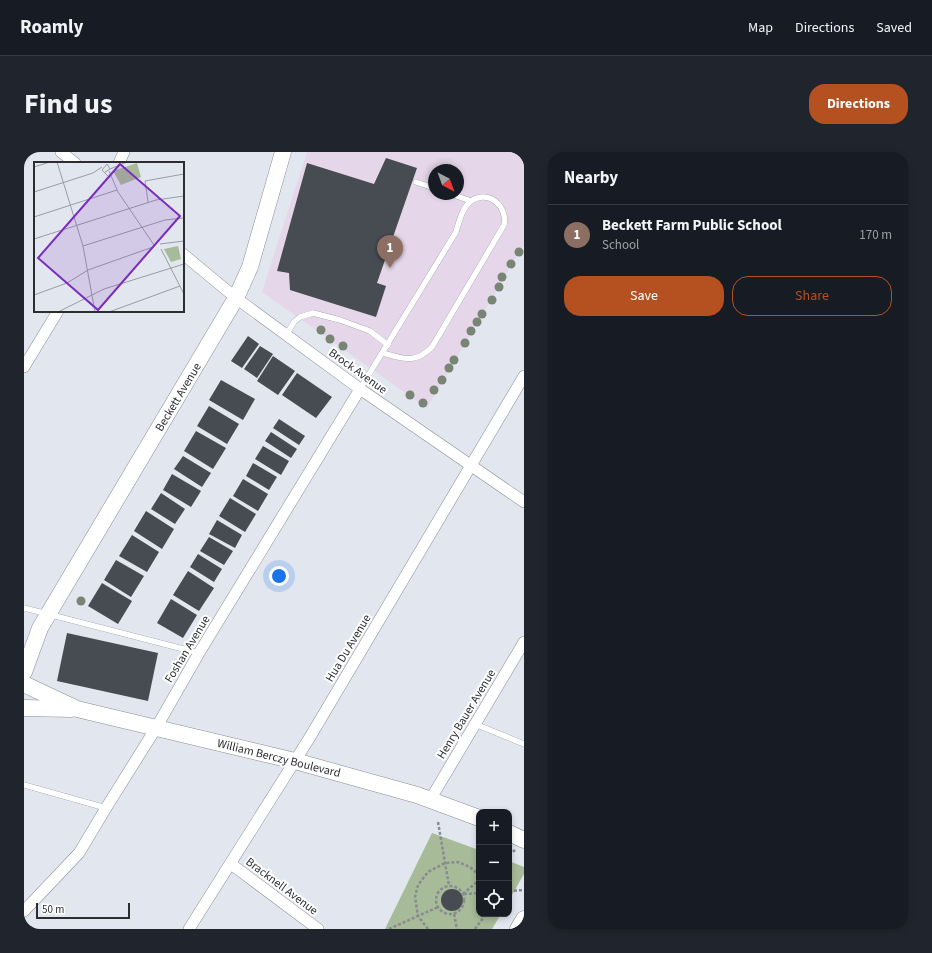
<!DOCTYPE html>
<html lang="en">
<head>
<meta charset="utf-8">
<style>
	:root { --surface:#171b24; --page:#20242c; --text:#f1f3f6; --muted:#9ea1a6; --line:#363941; --accent:#b55021 }
	body { margin:0; font-family:"Source Sans 3",sans-serif; background:var(--page); color:var(--text) }
	.controls { position:absolute; right:12px; bottom:12px; display:grid; overflow:hidden; border-radius:8px; box-shadow:0 2px 6px #0003 }
	.controls button { width:36px; height:36px; display:grid; place-items:center; padding:0; border:0; border-bottom:1px solid var(--line); background:var(--surface); color:var(--text); font:20px sans-serif }
	.compass { position:absolute; left:404px; top:12px; width:36px; height:36px; border-radius:50%; background:var(--surface); box-shadow:0 2px 6px #0003; rotate:139deg }
	.scale { position:absolute; left:12px; bottom:10px; width:94px; box-sizing:border-box; padding-left:4px; border:2px solid #2b2d30; border-top:0; font-size:11px; line-height:14px; white-space:nowrap; color:#2b2d30; -webkit-text-stroke:3px #fff; paint-order:stroke }
	.you { position:absolute; left:255px; top:424px; width:14px; height:14px; margin:-10px; border:3px solid #fff; border-radius:50%; background:#1a73e8; box-shadow:0 0 0 6px #1a73e833 }
	.badge { display:grid; place-items:center; width:26px; height:26px; border-radius:50%; background:var(--accent); color:#fff; font-size:13px; font-weight:700 }
	.pin { position:absolute; translate:-50% -33px; filter:drop-shadow(0 1px 2px #0008) }
	.pin::after { content:''; position:absolute; top:21px; width:14px; height:12px; background:inherit; clip-path:polygon(0 0,100% 0,50% 100%) }
	.list { margin:0; padding:0; list-style:none }
	h2 { display:flex; justify-content:space-between; align-items:center; height:52px; margin:0; padding:0 16px; font-size:17px }
	h2 small { font-size:13px; font-weight:400; color:var(--muted) }
	.list li { display:grid; grid-template-columns:26px 1fr auto; gap:12px; align-items:center; box-sizing:border-box; height:60px; padding:0 16px; border-top:1px solid var(--line) }
	.list b { display:block; font-size:15px; white-space:nowrap }
	.list p { margin:0; font-size:13px; white-space:nowrap; color:var(--muted) }
	.list em { font-size:13px; font-style:normal; color:var(--muted) }
	.actions { display:flex; gap:8px; padding:12px 16px }
	.actions a { flex:1; padding:9px 0; border:1px solid var(--accent); border-radius:16px; text-align:center; font-size:14px; color:var(--accent) }
	.actions .main { background:var(--accent); color:#fff }
	.icon { flex:none; width:22px; height:22px; fill:none; stroke:currentColor; stroke-width:2; stroke-linecap:round; stroke-linejoin:round }
	.map { position:relative; flex:none; width:500px; height:777px; overflow:hidden; border-radius:16px }
	header { display:flex; align-items:center; gap:24px; box-sizing:border-box; height:56px; padding:0 20px; background:var(--surface); border-bottom:1px solid var(--line) }
	header strong { font-size:19px }
	nav { display:flex; gap:22px; margin-inline-start:auto; font-size:14px }
	.intro { display:flex; align-items:center; justify-content:space-between; box-sizing:border-box; height:96px; padding:0 24px }
	h1 { margin:0; font-size:28px }
	.button { padding:10px 18px; border-radius:16px; background:var(--accent); color:#fff; font-size:14px; font-weight:700 }
	main { display:flex; gap:24px; padding:0 24px }
	aside { flex:1; background:var(--surface); border-radius:16px; box-shadow:0 2px 6px #0003 }
	.map>svg:first-child { display:block }
	.education { fill:#e5d6e9; fill-rule:evenodd }
	.green { fill:#a7bb98 }
	.building { fill:#474b52 }
	.lines { fill:none; stroke-linecap:round; stroke-linejoin:round }
	.lane-casing { stroke:#898d95; stroke-width:6 }
	.street-casing { stroke:#898d95; stroke-width:12 }
	.secondary-casing { stroke:#898d95; stroke-width:17 }
	.path { stroke:#888b91; stroke-width:2.5; stroke-dasharray:3 2; stroke-linecap:butt }
	.lane { stroke:#fff; stroke-width:5.5 }
	.street { stroke:#fff; stroke-width:11 }
	.secondary { stroke:#fff; stroke-width:16 }
	.tree { fill:#788574 }
	.labels { text-anchor:middle; stroke-width:4; stroke-linejoin:round; paint-order:stroke }
	.street-label { font-size:12px; fill:#2b2d30; stroke:#fff }
	.inset-road { fill:none; stroke:#999ca3; stroke-width:1 }
	.view { fill:#7b2cbf; fill-opacity:0.15; stroke:#7b2cbf; stroke-width:2 }
	.inset-edge { fill:none; stroke:#2b2d30; stroke-width:2 }
</style>
</head>
<body>
<header>
<strong>Roamly</strong>
<nav><a>Map</a><a>Directions</a><a>Saved</a></nav>
</header>
<div class="intro"><h1>Find us</h1><a class="button">Directions</a></div>
<main>
<div class="map">
<svg width="500" height="777" viewBox="0 0 500 777">
	<rect width="100%" height="100%" fill="#e2e6ef"/>
	<path class="education" d="M283,0h217v92l-97,164 -165,-116zM410,18h24v24h-24z"/>
	<g class="green">
		<polygon points="408,681 455,698 455,762 477,762 468,777 361,777"/>
		<polygon points="485,709 500,715 500,722 485,748"/>
	</g>
	<g class="building">
		<polygon points="362,6 393,16 353,131 362,134 352,165 266,138 265,121 253,119 283,11 350,32"/>
		<polygon points="224,184 235,192 218,216 207,209"/>
		<polygon points="236,194 249,202 233,226 220,217"/>
		<polygon points="249,204 271,219 254,243 233,229"/>
		<polygon points="273,221 308,245 292,266 258,243"/>
		<polygon points="197,228 231,247 219,268 185,248"/>
		<polygon points="185,254 215,272 203,292 173,274"/>
		<polygon points="255,267 281,284 275,293 249,276"/>
		<polygon points="172,279 202,296 189,317 160,299"/>
		<polygon points="247,280 273,297 267,306 241,289"/>
		<polygon points="239,294 265,309 257,323 231,307"/>
		<polygon points="159,304 187,321 178,335 150,317"/>
		<polygon points="229,311 253,325 245,338 222,324"/>
		<polygon points="148,322 177,339 167,355 139,338"/>
		<polygon points="219,327 244,342 234,359 209,344"/>
		<polygon points="137,341 161,357 151,372 127,357"/>
		<polygon points="206,346 232,362 221,380 195,364"/>
		<polygon points="122,359 150,377 138,397 110,379"/>
		<polygon points="193,368 218,383 211,396 185,382"/>
		<polygon points="108,383 135,400 123,420 95,404"/>
		<polygon points="185,385 209,399 200,413 176,399"/>
		<polygon points="174,402 198,417 190,430 166,415"/>
		<polygon points="92,408 120,424 107,445 80,428"/>
		<polygon points="164,419 190,436 175,459 149,443"/>
		<polygon points="78,431 108,449 94,472 64,454"/>
		<polygon points="147,447 173,463 159,486 133,471"/>
		<polygon points="43,481 134,501 124,549 33,529"/>
		<circle cx="428" cy="748" r="11"/>
	</g>
	<g class="lines">
		<defs>
			<g id="lane">
				<polyline points="392,30 410,36"/>
				<polyline points="427,42 447,49"/>
				<polyline points="262,183 270,170 276,165 289,161 316,168 346,179 364,193"/>
				<path d="M336,237l96,-157c3,-10 6,-24 15,-31 17,-12 37,5 33,24l-72,122c-17,17 -28,12 -49,6"/>
				<polyline points="0,456 175,501"/>
				<polyline points="451,572 500,592"/>
				<polyline points="0,633 82,656"/>
			</g>
			<g id="street">
				<polyline points="37,0 51,11"/>
				<polyline points="95,11 100,0"/>
				<polyline points="159,102 212,146 336,237 500,350"/>
				<polyline points="0,215 34,159"/>
				<polyline points="406,648 500,490"/>
				<polyline points="207,712 294,777"/>
				<polyline points="0,759 55,701 82,656 132,576 175,501 336,237"/>
				<polyline points="165,777 286,585 500,224"/>
			</g>
			<g id="secondary">
				<polyline points="0,520 16,476 212,146 226,115 259,0"/>
				<polyline points="2,533 53,557 271,609 393,643 455,666"/>
				<polyline points="0,556 47,557"/>
				<polyline points="485,681 500,688"/>
				<polyline points="494,777 500,767"/>
			</g>
		</defs>
		<use href="#lane" class="lane-casing"/>
		<use href="#street" class="street-casing"/>
		<use href="#secondary" class="secondary-casing"/>
		<g class="path">
			<polyline points="414,670 425,734"/>
			<polyline points="485,703 491,698"/>
			<circle cx="426" cy="748" r="14"/>
			<polyline points="485,739 500,738"/>
			<polyline points="439,742 455,728"/>
			<polyline points="440,742 455,741"/>
			<polyline points="430,762 433,777"/>
			<polyline points="365,777 414,755"/>
			<polyline points="404,777 394,764 391,745 394,733 404,720 421,711 434,710 446,715 455,723"/>
			<polyline points="451,777 462,762"/>
		</g>
		<use href="#lane" class="lane"/>
		<use href="#street" class="street"/>
		<use href="#secondary" class="secondary"/>
	</g>
	<g class="tree">
		<circle cx="495" cy="100" r="4.5"/>
		<circle cx="487" cy="112" r="4.5"/>
		<circle cx="478" cy="125" r="4.5"/>
		<circle cx="475" cy="135" r="4.5"/>
		<circle cx="468" cy="148" r="4.5"/>
		<circle cx="458" cy="162" r="4.5"/>
		<circle cx="453" cy="170" r="4.5"/>
		<circle cx="297" cy="178" r="4.5"/>
		<circle cx="447" cy="179" r="4.5"/>
		<circle cx="306" cy="187" r="4.5"/>
		<circle cx="441" cy="191" r="4.5"/>
		<circle cx="319" cy="194" r="4.5"/>
		<circle cx="430" cy="208" r="4.5"/>
		<circle cx="425" cy="216" r="4.5"/>
		<circle cx="418" cy="228" r="4.5"/>
		<circle cx="410" cy="238" r="4.5"/>
		<circle cx="386" cy="243" r="4.5"/>
		<circle cx="399" cy="251" r="4.5"/>
		<circle cx="57" cy="449" r="4.5"/>
	</g>
	<g class="labels">
		<g class="street-label">
			<text transform="translate(334 219) rotate(36)" y="4">Brock Avenue</text>
			<text transform="translate(154 245) rotate(-59)" y="4">Beckett Avenue</text>
			<text transform="translate(324 496) rotate(-59)" y="4">Hua Du Avenue</text>
			<text transform="translate(163 497) rotate(-59)" y="4">Foshan Avenue</text>
			<text transform="translate(442 562) rotate(-59)" y="4">Henry Bauer Avenue</text>
			<text transform="translate(255 606) rotate(14)" y="4">William Berczy Boulevard</text>
			<text transform="translate(258 734) rotate(37)" y="4">Bracknell Avenue</text>
		</g>
	</g>
	<g transform="translate(10 10)">
		<rect width="150" height="150" fill="#e2e6ef"/>
		<path d="M103,1l4,14 -20,8 -8,-14zM144,84l3,13 -10,3 -7,-13z" fill="#a7bb98"/>
		<path class="inset-road" d="M23,0l26,84 12,66M0,5l16,-5M76,7l17,-7M75,9l9,21 36,53M71,10l5,-3 -3,-5 -5,6 8,8M0,30l59,-19 9,-6M114,40l-3,-21 39,-7M0,55l83,-27M0,77l122,-39 28,-4M126,82l24,-3M49,84l82,-26 19,-2M127,87l23,45M0,133l33,-12 21,-13 65,-23M24,150l46,-23 80,-25M75,150l71,-26"/>
		<path class="view" d="M86,2l60,52 -82,94 -60,-52z"/>
		<rect width="150" height="150" class="inset-edge"/>
	</g>
</svg>
<div class="controls">
<button>+</button>
<button>−</button>
<button><svg class="icon" aria-label="locate" viewBox="0 0 24 24"><circle cx="12" cy="12" r="6"/><path d="M12 2v4M12 18v4M2 12h4M18 12h4"/></svg></button>
</div>
<svg class="compass" viewBox="-18 -18 36 36"><path d="M0-13l5 13h-10z" fill="#e53935"/><path d="M0 13l5-13h-10z" fill="#9ea1a6"/></svg>
<div class="scale">50 m</div>
<div class="you"></div>
<div class="pin badge" style="left:366px;top:116px;background:#8d6e63">1</div>
</div>
<aside>
<h2>Nearby<small></small></h2>
<ul class="list">
<li><span class="badge" style="background:#8d6e63">1</span><div><b>Beckett Farm Public School</b><p>School</p></div><em>170 m</em></li>
</ul>
<div class="actions"><a class="main">Save</a><a>Share</a></div>
</aside>
</main>
</body>
</html>
